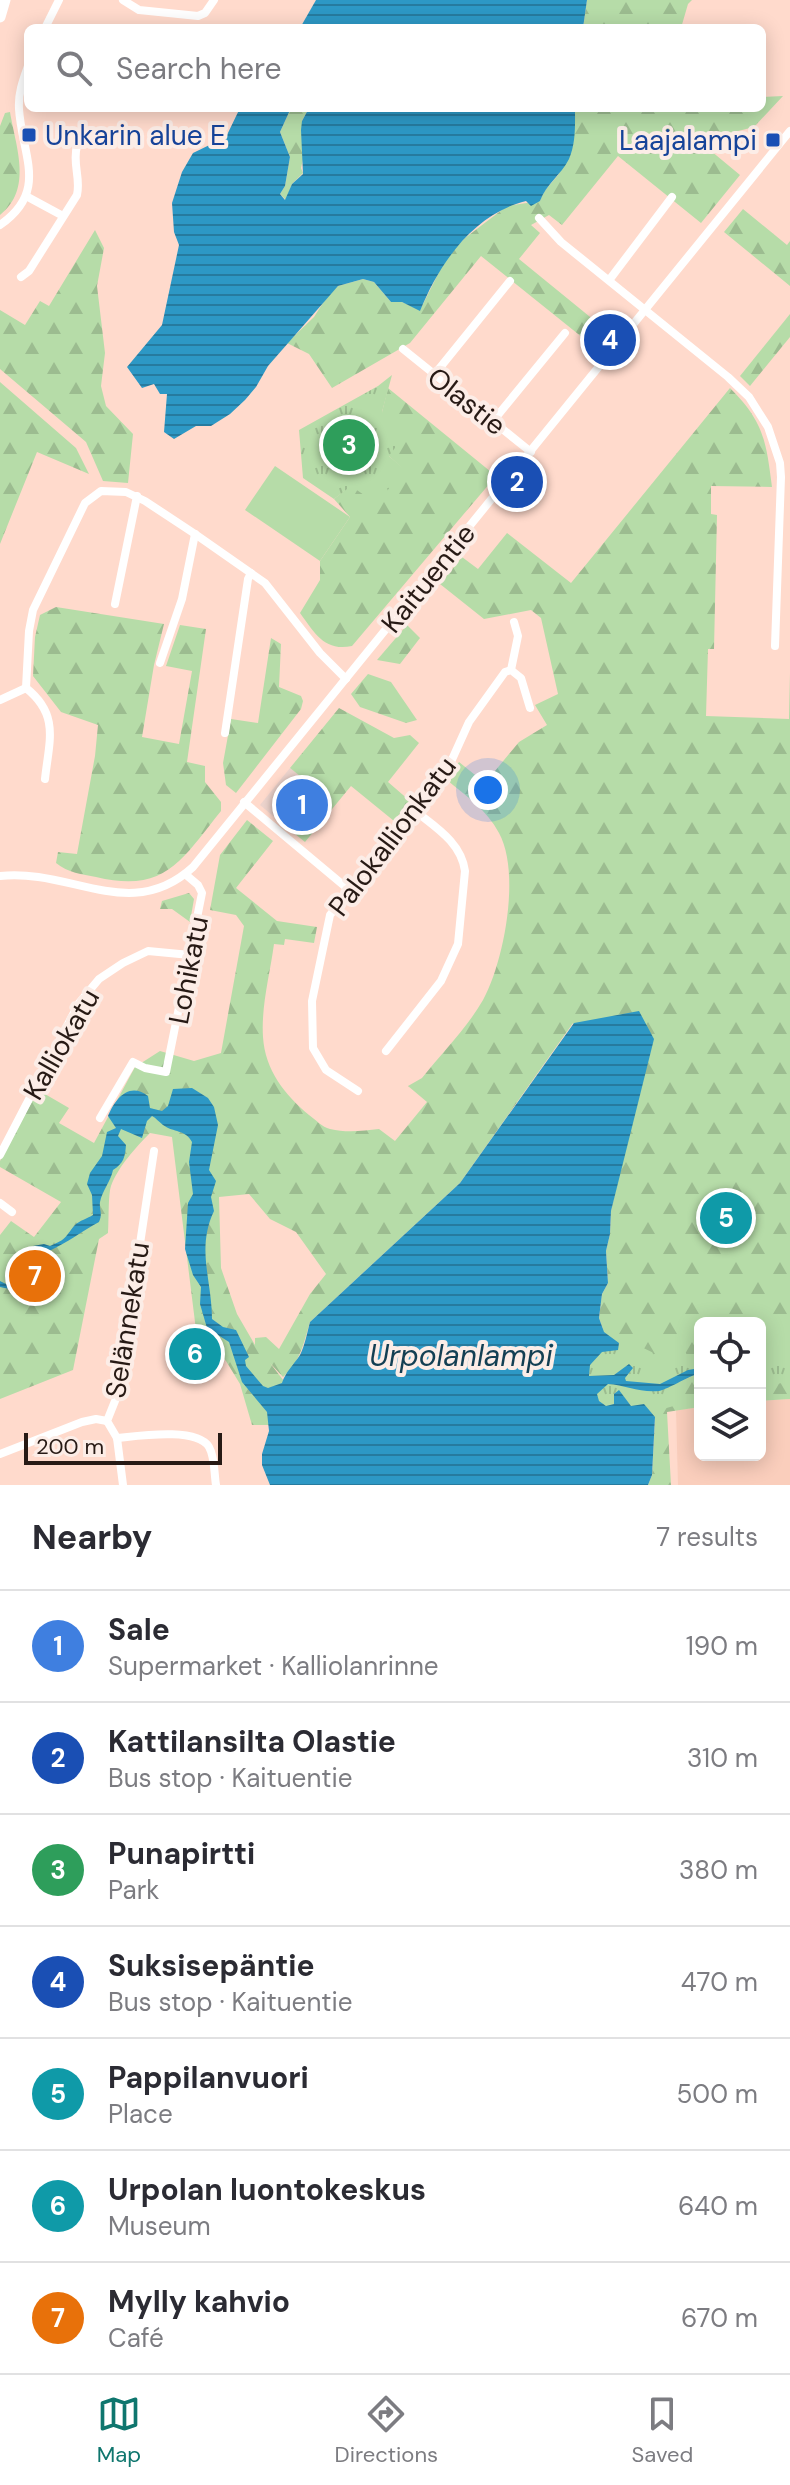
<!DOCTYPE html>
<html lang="en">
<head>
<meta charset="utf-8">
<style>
	:root { --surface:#fff; --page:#f2f2f3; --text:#2b2b33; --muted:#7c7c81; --line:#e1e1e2; --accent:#0f766e }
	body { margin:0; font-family:"DM Sans",sans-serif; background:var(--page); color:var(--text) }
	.controls { position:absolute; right:24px; bottom:24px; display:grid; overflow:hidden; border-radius:12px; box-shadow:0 4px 20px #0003 }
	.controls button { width:72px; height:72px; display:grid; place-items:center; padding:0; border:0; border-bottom:2px solid var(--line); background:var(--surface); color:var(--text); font:40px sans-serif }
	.scale { position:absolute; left:24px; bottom:20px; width:198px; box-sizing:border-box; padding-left:8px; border:4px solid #271a15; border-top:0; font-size:22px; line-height:28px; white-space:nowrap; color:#271a15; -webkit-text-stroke:6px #fcede7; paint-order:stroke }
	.you { position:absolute; left:488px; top:790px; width:28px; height:28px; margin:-20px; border:6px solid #fff; border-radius:50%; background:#1a73e8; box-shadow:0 0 0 12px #1a73e833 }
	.badge { display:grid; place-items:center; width:52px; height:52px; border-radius:50%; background:var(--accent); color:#fff; font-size:26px; font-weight:700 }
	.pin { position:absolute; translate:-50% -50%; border:4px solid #fff; box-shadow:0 2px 8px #0006 }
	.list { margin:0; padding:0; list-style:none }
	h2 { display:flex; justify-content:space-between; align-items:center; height:104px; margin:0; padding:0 32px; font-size:34px }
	h2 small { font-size:26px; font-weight:400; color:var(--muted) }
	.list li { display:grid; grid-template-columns:52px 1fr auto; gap:24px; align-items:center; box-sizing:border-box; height:112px; padding:0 32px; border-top:2px solid var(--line) }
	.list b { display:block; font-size:30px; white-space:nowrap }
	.list p { margin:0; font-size:26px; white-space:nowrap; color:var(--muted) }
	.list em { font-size:26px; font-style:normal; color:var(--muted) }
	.icon { flex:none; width:44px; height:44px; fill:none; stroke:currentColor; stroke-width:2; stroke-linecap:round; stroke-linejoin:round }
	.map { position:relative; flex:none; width:790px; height:1485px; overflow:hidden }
	.search { position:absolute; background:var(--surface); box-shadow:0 4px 20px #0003; left:24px; right:24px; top:24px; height:88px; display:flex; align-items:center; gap:20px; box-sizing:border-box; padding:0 28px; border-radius:12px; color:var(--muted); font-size:30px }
	.sheet { height:888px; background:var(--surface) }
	nav { display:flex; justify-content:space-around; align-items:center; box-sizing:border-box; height:112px; border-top:2px solid var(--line); background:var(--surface); font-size:22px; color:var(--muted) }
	nav a { display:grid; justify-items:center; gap:4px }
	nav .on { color:var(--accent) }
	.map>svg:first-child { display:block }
	.commercial { fill:#ecd3cc }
	.built { fill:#facebc }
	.grass { fill:#b6dca8 }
	.forest { fill:url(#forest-firs); fill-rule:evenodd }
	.park { fill:url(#park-tufts) }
	.water { fill:url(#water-rules) }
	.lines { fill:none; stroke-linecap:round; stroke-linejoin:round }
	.minor { stroke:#fff; stroke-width:8 }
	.highway { stroke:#fff; stroke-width:11 }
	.transit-dot { fill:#1a4fb4; stroke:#fcede7; stroke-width:3 }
	.labels { text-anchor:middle; stroke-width:8; stroke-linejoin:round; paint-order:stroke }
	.transit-label { font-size:28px; fill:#164399; stroke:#fcede7; text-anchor:start }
	.street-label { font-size:28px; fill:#271a15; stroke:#fcede7 }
	.water-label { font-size:30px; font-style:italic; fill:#133f53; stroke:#fcede7 }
</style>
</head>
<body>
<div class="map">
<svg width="790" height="1485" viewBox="0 0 790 1485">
	<defs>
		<pattern id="forest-firs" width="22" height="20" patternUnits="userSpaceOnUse" patternTransform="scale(2)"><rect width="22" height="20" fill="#b6dca8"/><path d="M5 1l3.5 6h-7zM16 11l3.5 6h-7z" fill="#9cbc90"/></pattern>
		<pattern id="park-tufts" width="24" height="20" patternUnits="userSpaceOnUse" patternTransform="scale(2)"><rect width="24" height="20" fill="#b6dca8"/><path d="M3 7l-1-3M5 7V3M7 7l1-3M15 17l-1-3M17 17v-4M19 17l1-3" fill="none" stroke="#9cbc90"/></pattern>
		<pattern id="water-rules" width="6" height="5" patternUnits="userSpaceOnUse" patternTransform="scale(2)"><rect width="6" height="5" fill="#2d98c5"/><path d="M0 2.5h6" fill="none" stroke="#267b9f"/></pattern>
	</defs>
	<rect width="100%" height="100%" fill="#ffdacc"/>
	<polygon class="commercial" points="290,768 326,796 295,834 260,805"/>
	<polygon class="built" points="790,1399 790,1485 678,1485 676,1410 700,1407 700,1455 760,1455 760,1401"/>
	<polygon class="grass" points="275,466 350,517 320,561 245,510"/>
	<g class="forest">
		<polygon points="587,0 692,0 688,4 681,28 583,28"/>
		<path d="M783,96l-29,31 -55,14 41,34 -39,48 -83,-67 -56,69 -13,-10 -18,10 9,8 -21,26 92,75 -13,16 -117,-94 -71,87 -78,45 -23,-34 -22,-11 27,-26 14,-22 10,-9 25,-7 11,3 17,20h11l18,8 26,-52 19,-20 42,-32 33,-5c4,-12 11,-17 18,-26 15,-21 16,-43 17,-67h187v-11z"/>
		<polygon points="291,108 309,108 302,121 304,155 301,168 303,173 292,184 286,200 280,194 285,186 290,157 280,132"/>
		<path d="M10,112c6,36 23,77 -10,103v-89l5,-13z"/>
		<polygon points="743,209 787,245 790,241 790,286 724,232"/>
		<polygon points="95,230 104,248 97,286 105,353 101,386 106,406 133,434 128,483 103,481 86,442 0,369 0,310 25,325 40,301 49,306"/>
		<polygon points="790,314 790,337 750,386 740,376"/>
		<polygon points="0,382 76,448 89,474 37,452 0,544"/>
		<path d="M388,388l108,88 -144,170c-28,6 -38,-14 -52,-33l20,-33v-19l30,-44 -16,-18 16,-13 53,-17 -14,-13 -7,-44z"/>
		<path d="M730,388c34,34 36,53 42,99l-61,-1v28l6,1 -3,134h-6l-2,67 83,3 1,-46v702l-30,6v-58h-60v45l-12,2 -84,-38 -5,-14 3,-24 6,-11 -2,-32 4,-17 1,-23 15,-67 -53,-121 -113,160 -150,139c-6,20 -10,41 -27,55l-13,-14 17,22 -15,40h-20l-12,-41 -14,-23 -30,-31 -24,-193 -22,-4c-14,14 -32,34 -39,53 -3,9 -2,35 -3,47l-9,6 -26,131 -73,29v-164l11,-14 23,16 27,-35 -61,-35v-6l38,-71 31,18 -10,15 35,20 41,-76 25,-16 34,10 27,-8 23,-127 -8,-11 -26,-5 10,-55 27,-35 26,21 -37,47 41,33 40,6 -3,16 -29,-4 -1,6 -10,-1c-4,30 -13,62 -11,93 2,33 22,58 46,78 7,5 13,12 21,14 16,4 33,2 49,0l16,12 32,-39 -19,-16 14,-8c20,-25 45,-50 61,-78 21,-38 38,-127 16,-167 -12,-23 -33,-37 -52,-53l12,-18 26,21 34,-41 28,-17 -12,-20 23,-11 -17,-76 -10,-8 -47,9 -44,-35 22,-27 16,12 29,-36 64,50zM249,1194l21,25 26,13 30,42 -16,20 -31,55 -13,-12 -11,1v7l-18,-31 -16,-46 -2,-71z"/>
		<path d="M56,607l108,17 -10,41 -12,72 37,7 13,-73 -26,-5 14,-41 26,4 -19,133 18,4v16l16,20v9c-39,48 -55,83 -125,66 -14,-3 -28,-4 -40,-14l2,-11 19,2 18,-98 3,-31 -37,-13 -28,-36 2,-39 5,-22z"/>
		<polygon points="407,625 420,638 400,664 377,660"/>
		<polygon points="271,638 281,644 279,687 301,696 303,701 301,709 236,793 226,785 223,763 231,719 258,723"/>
		<polygon points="368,674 391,682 417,720 406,723 360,707 351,694"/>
		<polygon points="339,708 394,738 410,735 419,743 388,782 410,801 394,821 351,786 305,842 295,834 325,796 290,768"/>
		<polygon points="189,893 194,899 190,922 172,909 160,909 162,901"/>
		<polygon points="700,1373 700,1407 667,1412 671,1485 648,1485 652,1475 655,1418 607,1384 668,1386"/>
		<polygon points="790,1379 790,1399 760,1401 760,1387"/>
	</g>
	<g class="park">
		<polygon points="392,375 382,412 406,433 389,456 404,469 377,504 351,486 334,499 303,478 299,430 378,386"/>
		<polygon points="584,1319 666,1359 685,1351 691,1364 700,1362 700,1374 676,1382 677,1405 625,1420 597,1408 583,1378"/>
		<polygon points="790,1339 790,1381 760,1388 760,1346"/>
	</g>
	<g class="water">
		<polygon points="316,0 587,0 583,28 300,28"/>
		<path d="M240,108h51l-11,24 10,25 -5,29 -5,8 5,6 7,-16 11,-10 -2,-44 1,-9 7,-13h266c0,17 1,35 -6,51 -8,16 -23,25 -29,42l-9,5 -5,-5c-53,13 -87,63 -106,110l-18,-9h-11l-17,-20 -11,-3 -25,7 -70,80 -12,21 -11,13 -15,14 -19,12h-15l-22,13 -10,-7 3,-38h-7l-6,-10 -12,4 -15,-21 35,-42 17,-80 -5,-13 -2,-29 10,-31 11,-19 33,-16z"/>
		<path d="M639,1011l15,28 -43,172 -1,23 -4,17 2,32 -6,11 -3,24 5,14 15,11 -1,7 -16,2 -12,13 -1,11 25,-1 15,-11 4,4 -8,10 1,3 34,3 28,-14 12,-2v5c-11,3 -36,18 -41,18 -19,2 -34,-6 -51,-7l-11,10 2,7 7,5 8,-2v-10l5,-4 12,16 13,-2 11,13 -3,58 -4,10h-378l-8,-20v-11l7,-23 -2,-19 -25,-30 -13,-40 -22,-14 -7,-24 1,-17 -8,-12 -8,-26 3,-46 5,-9 -4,-32 3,-20c-7,-13 -18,-9 -29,-17 -4,-3 -7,-7 -11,-9l-5,5 -5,17 -21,-9 -3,7 8,9c-1,12 -2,18 -13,25 -2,11 -11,21 -13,32 -1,8 3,11 -1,20 -17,9 -32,21 -50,29l-2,9 -13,4 -8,11v7l-12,8 -14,-3v-6l12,6 8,-5c4,-12 10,-23 13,-36l11,-2 6,2c17,-7 14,-8 25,-21 4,-4 13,-7 18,-10l-1,-20 -5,-11 3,-11 12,-17 5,-24 9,-4 -8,-12c7,-17 21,-35 40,-20l2,12 12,3 6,-5 5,-17 19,-1 16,10 6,9 4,18 -9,45 7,11 -5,16 3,14c-18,38 -2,69 -2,108l11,8 13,3 13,27 -4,3 1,6 17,20 5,2 14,-5c3,-10 12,-19 18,-28 5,-10 7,-22 10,-33l150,-139 114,-160z"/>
	</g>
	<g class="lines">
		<g class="minor">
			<polyline points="123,0 139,10 198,16 205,13 214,0"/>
			<polyline points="45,28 59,0"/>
			<polyline points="26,196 63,216"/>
			<polyline points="539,218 561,242 728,377 749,397 768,427 780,463 781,477 775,646"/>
			<path d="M0,225c49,-34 22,-69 19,-116 -1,-16 4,-29 9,-43"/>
			<path d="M21,277l8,-6 48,-76c4,-17 -5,-32 0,-49"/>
			<polyline points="610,279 672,197"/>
			<polyline points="403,349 531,452"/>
			<polyline points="434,375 510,281"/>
			<polyline points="493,421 565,333"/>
			<polyline points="115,604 137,496"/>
			<polyline points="160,663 182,599 195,534"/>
			<polyline points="511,670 518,636 514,622"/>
			<polyline points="26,688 29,631 33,610 85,503 101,491 126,492 145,501 195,534 265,583 320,653 346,679"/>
			<path d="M26,688c34,27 23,53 19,91"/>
			<polyline points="0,700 26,688"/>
			<polyline points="225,733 248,579 251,573"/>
			<polyline points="244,802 348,889"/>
			<path d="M0,876c71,-8 131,48 193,-9l597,-736"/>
			<path d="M386,1051l55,-70 17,-37 7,-73c-4,-29 -30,-44 -51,-61"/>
			<polyline points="358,1091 326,1070 313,1048 312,1001 330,915 450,764 469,722 505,672 511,670 521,678 530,708"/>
			<polyline points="100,1118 133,1062 145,1068 166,1072 202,893 198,885 185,874"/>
			<polyline points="0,1155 79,1003 99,979 123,963 148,951 190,955"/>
			<polyline points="0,1203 12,1212"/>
			<path d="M117,1438c21,-2 80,-11 92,9 6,10 5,26 7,38"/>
			<polyline points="0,1454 82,1422 96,1419 107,1421"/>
			<polyline points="123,1485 117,1438 107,1421 117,1396 154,1151"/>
		</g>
		<polyline class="highway" points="0,17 5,0"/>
	</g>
	<g class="transit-dot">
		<rect x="21" y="127" width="16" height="16" rx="4"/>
		<rect x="765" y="132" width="16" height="16" rx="4"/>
	</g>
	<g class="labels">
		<g class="transit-label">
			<text x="45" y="145">Unkarin alue E</text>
			<text x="757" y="150" text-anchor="end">Laajalampi</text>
		</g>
		<g class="street-label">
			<text transform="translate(467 401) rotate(38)" y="10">Olastie</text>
			<text transform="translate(428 578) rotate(-51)" y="10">Kaituentie</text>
			<text transform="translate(392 836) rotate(-53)" y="10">Palokallionkatu</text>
			<text transform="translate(188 970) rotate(-79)" y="10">Lohikatu</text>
			<text transform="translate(61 1044) rotate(-60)" y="10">Kalliokatu</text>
			<text transform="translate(127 1320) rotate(-81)" y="10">Selännekatu</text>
		</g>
		<g class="water-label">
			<text x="461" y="1366">Urpolanlampi</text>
		</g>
	</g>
</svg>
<div class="controls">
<button><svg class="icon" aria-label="locate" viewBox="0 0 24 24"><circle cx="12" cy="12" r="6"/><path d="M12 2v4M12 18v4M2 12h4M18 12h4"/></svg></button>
<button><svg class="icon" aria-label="layers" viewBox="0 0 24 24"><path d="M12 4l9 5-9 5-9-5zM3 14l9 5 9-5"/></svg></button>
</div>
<div class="scale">200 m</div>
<div class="you"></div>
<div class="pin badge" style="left:302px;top:805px;background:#3f7fe0">1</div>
<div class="pin badge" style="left:517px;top:482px;background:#1a4fb4">2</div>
<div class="pin badge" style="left:349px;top:445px;background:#2e9e5b">3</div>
<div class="pin badge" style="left:610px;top:340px;background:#1a4fb4">4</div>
<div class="pin badge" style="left:726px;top:1218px;background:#0f9aa8">5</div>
<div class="pin badge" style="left:195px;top:1354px;background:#0f9aa8">6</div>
<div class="pin badge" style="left:35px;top:1276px;background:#e8710a">7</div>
<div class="search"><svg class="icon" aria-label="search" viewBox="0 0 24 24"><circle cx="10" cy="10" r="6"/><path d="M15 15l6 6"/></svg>Search here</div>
</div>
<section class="sheet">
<h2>Nearby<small>7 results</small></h2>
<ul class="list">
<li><span class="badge" style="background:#3f7fe0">1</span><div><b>Sale</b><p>Supermarket · Kalliolanrinne</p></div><em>190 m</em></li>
<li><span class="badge" style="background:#1a4fb4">2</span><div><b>Kattilansilta Olastie</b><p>Bus stop · Kaituentie</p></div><em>310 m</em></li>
<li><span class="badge" style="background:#2e9e5b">3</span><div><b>Punapirtti</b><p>Park</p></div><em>380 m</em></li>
<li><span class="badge" style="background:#1a4fb4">4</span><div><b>Suksisepäntie</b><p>Bus stop · Kaituentie</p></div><em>470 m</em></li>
<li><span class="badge" style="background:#0f9aa8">5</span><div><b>Pappilanvuori</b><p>Place</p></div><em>500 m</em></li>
<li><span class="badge" style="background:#0f9aa8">6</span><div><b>Urpolan luontokeskus</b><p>Museum</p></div><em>640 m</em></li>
<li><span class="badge" style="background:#e8710a">7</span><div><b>Mylly kahvio</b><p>Café</p></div><em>670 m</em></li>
</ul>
</section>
<nav>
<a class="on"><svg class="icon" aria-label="map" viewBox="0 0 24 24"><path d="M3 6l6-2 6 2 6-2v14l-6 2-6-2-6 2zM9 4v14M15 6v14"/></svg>Map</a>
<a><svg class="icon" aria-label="directions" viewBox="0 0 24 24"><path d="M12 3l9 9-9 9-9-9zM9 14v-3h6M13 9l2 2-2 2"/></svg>Directions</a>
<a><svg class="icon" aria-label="saved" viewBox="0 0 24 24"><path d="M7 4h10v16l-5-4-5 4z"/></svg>Saved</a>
</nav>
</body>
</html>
